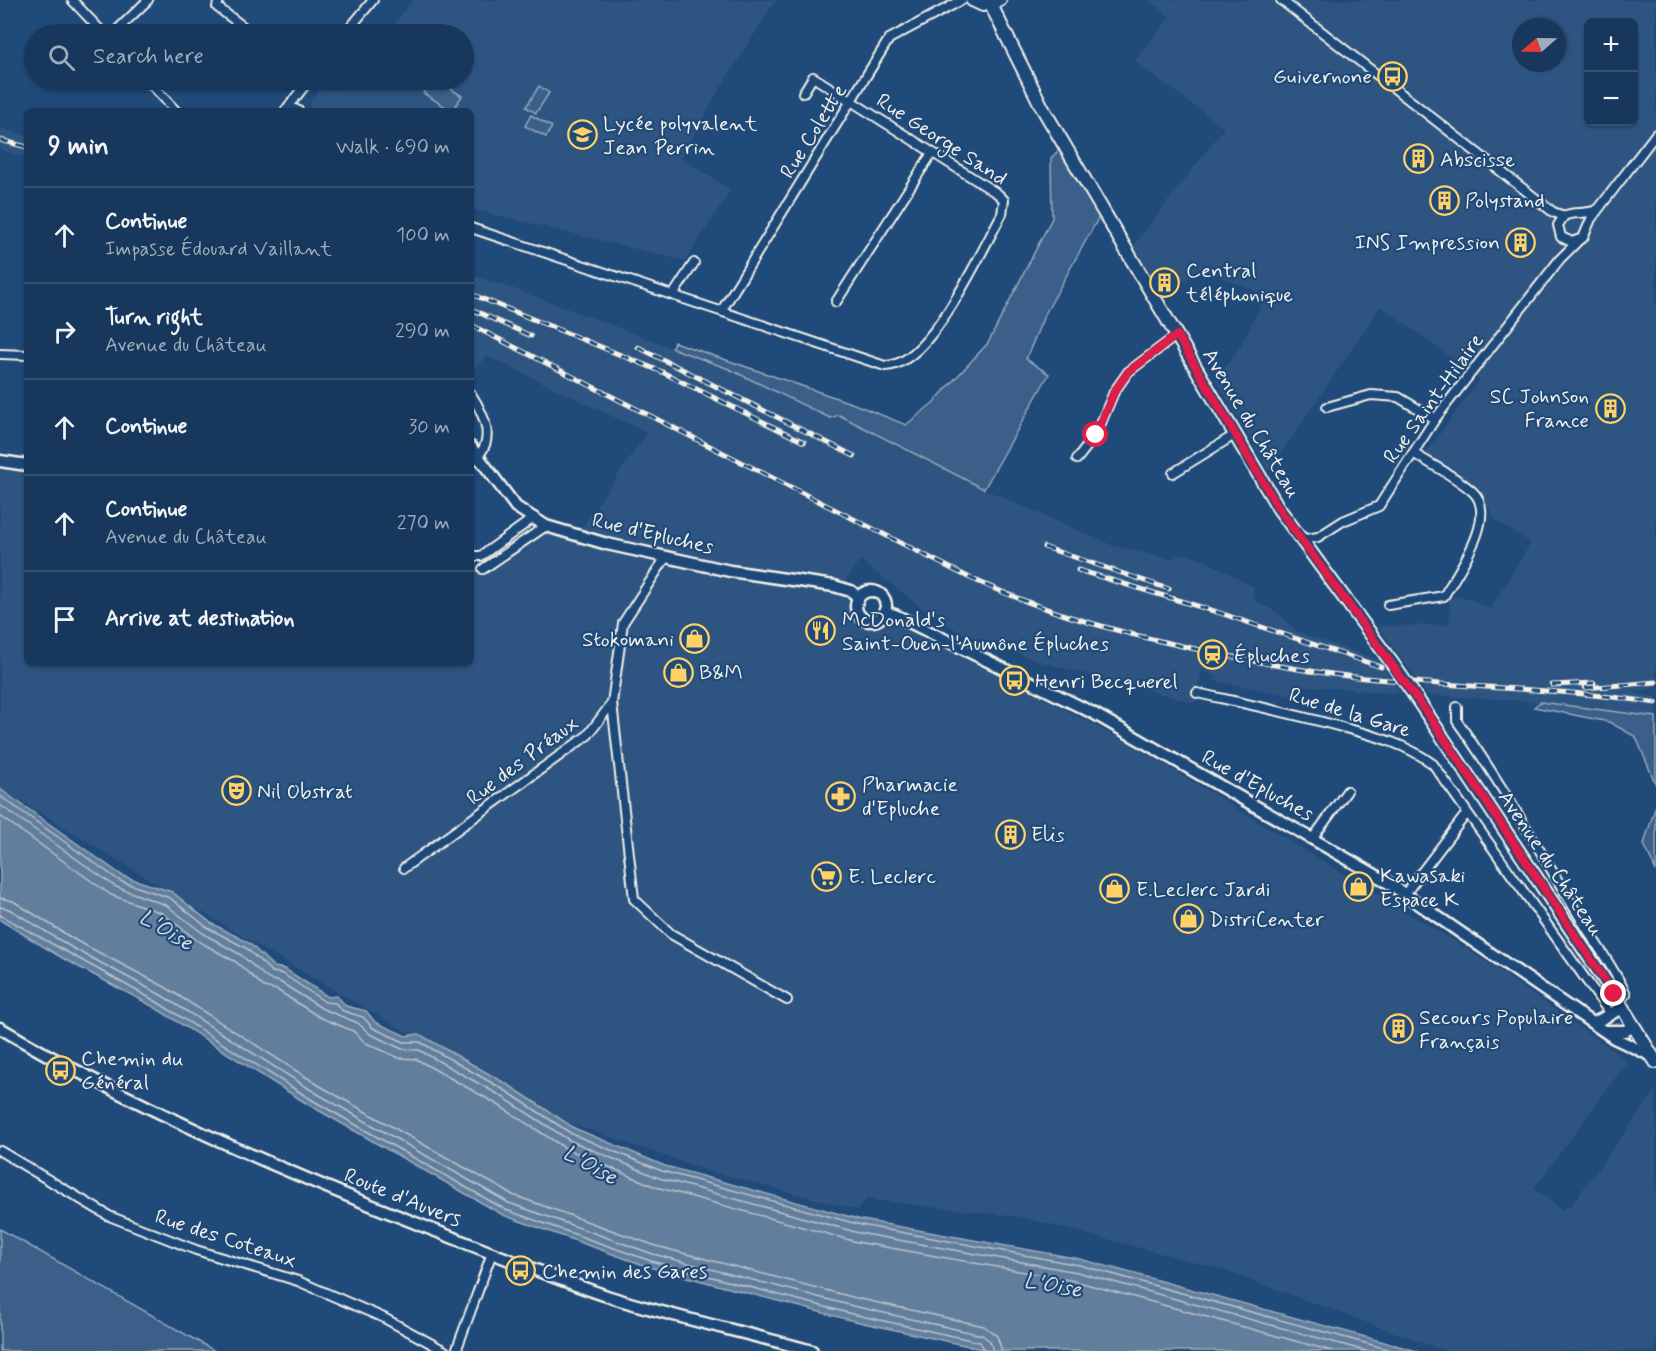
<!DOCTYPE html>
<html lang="en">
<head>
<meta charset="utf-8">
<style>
	:root { --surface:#17385c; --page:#203f62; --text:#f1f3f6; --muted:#9eacbb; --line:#365272 }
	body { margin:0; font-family:Mynerve,sans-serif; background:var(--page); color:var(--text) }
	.controls { position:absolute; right:18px; top:18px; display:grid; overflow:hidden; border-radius:9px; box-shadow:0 2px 4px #0004 }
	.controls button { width:54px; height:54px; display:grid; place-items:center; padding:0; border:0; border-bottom:2px solid var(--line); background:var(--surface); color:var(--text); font:30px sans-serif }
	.compass { position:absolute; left:1512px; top:18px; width:54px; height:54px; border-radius:50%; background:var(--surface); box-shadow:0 2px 4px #0004; rotate:250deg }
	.stop { position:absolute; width:18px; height:18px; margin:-14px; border:4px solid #e11d48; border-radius:50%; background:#fff }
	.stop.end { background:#e11d48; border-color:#fff; box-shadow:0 2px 6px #0008 }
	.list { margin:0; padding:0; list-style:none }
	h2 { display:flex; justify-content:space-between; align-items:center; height:78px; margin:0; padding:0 24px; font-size:26px }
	h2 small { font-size:20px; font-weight:400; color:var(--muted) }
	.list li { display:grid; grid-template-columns:39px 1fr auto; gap:18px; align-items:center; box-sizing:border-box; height:96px; padding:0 24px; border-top:2px solid var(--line) }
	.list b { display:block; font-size:22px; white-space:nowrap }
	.list p { margin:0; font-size:20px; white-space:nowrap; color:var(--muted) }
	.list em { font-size:20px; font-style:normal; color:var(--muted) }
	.icon { flex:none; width:33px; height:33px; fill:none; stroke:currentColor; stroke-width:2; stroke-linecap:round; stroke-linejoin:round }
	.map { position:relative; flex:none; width:1656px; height:1351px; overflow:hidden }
	.search { position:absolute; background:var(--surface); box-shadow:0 2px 4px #0004; left:24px; top:24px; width:450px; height:66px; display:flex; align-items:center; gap:15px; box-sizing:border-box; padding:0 21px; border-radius:33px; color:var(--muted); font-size:22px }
	.panel { position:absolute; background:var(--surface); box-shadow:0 2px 4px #0004; left:24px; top:108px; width:450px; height:558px; border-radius:9px }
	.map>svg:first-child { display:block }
	.built { fill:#2d5581; fill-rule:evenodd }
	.green { fill:#3a5f88; stroke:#97a8b8; stroke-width:1.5 }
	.water { fill:#627e9d; stroke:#9cacbb; stroke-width:1.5 }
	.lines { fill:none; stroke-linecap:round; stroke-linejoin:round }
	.shore { stroke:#bac3ca; stroke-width:1.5 }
	.street-casing { stroke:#f4f1e8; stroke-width:12 }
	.secondary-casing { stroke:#f4f1e8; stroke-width:15 }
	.primary-casing { stroke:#f4f1e8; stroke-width:16 }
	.street { stroke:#1f4a7a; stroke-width:8 }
	.secondary { stroke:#1f4a7a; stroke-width:10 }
	.primary { stroke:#1f4a7a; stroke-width:12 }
	.rail-casing { stroke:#f4f1e8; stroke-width:5 }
	.rail { stroke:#1f4a7a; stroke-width:3; stroke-dasharray:9; stroke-linecap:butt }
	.primary-bridge-casing { stroke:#f4f1e8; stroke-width:16; stroke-linecap:butt }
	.primary-bridge { stroke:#1f4a7a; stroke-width:12 }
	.route { stroke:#e11d48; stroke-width:8 }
	.labels { text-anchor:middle; stroke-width:4.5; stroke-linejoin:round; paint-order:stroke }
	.poi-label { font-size:21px; fill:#f4f1e8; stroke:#1f4a7a; text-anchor:start }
	.street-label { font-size:21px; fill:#f4f1e8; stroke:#1f4a7a }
	.water-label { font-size:22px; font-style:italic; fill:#dee0dd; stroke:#1f4a7a }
</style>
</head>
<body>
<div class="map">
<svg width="1656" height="1351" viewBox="0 0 1656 1351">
	<rect width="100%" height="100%" fill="#1f4a7a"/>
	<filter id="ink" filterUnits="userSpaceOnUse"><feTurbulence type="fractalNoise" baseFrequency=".0167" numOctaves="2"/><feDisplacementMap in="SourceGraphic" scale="12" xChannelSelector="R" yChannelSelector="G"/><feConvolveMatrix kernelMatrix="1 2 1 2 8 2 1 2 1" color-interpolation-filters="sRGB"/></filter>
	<g filter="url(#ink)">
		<g class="built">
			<polygon points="413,0 776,0 719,90 681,158 731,190 685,261 471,209 471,111 316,111 310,108 311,100 321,88 342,89 350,80 464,80 464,34 386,34"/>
			<path d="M1149,0h507v688l-25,4 25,5v20l-116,-15 -112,-7 -50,-69 72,-1 -1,-29 18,2 23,11 41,-66 -36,-23 -13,-26 -59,-37 57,-78 -99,-73 -112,165 -53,-91 24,-33 26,-52 -65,-26 -42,29 -28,-49 93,-121 -90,-67 36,-44zM1588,22h46v100h-46zM1521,27h36v36h-36z"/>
			<polygon points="0,128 27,136 27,158 0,150"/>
			<polygon points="471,275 515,289 729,369 830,418 839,414 984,489 1114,546 1171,559 1184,553 1211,563 1253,587 1253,600 1278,613 1297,632 1379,660 1401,694 1296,685 1293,696 1215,681 1216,675 1205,673 1206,668 1203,667 1195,703 1041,662 959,632 923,609 860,560 840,590 862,622 889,617 1134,746 1469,950 1628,1061 1534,1189 1563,1210 1566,1206 1569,1208 1656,1090 1656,1351 1446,1351 1217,1268 1021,1217 866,1199 858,1210 711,1172 555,1118 258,946 0,788 0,466 27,469 27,663 471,663 471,570 526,527 575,537 647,433 487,356 471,372"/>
		</g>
		<g class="green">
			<polygon points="432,80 437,80 462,96 452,111 423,93"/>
			<polygon points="539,86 549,93 536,113 526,107"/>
			<polygon points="531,115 552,127 546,137 525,126"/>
			<polygon points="1059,150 1100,215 1044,316 1026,359 1049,374 984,489 839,415 830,418 729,369 672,348 674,342 854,404 906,425 933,403 988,343 1052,218 1051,158"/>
			<polygon points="1540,702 1656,717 1656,785 1636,737 1609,722 1534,707"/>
			<polygon points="1656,805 1656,871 1644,844"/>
			<polygon points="0,1229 215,1351 0,1351"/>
		</g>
		<polygon class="water" points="0,789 123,876 172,892 211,923 249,943 274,967 285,969 328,997 337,996 346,1006 366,1011 375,1022 406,1036 419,1034 510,1086 574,1128 665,1166 862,1220 1080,1259 1417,1351 991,1351 850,1320 649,1267 503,1215 309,1105 154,1007 64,959 0,920"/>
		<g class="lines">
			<g class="shore">
				<polyline points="0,796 120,881 170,898 208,928 246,948 272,972 283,974 325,1002 335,1003 343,1011 363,1017 373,1028 404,1042 420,1042 506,1091 572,1134 662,1171 861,1225 1079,1265 1394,1351"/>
				<polyline points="0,805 116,887 166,905 204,934 241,955 268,979 280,982 323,1009 358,1023 370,1034 402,1049 419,1050 501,1096 569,1140 659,1178 859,1233 1077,1272 1366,1351"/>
				<polyline points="0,816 111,895 162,913 198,941 236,962 264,987 277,990 319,1017 353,1031 366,1043 399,1058 416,1059 495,1103 565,1148 656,1187 857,1242 1075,1281 1332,1351"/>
				<polyline points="0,898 13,901 75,940 165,987 320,1086 513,1195 656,1246 856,1298 984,1326 997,1336 1002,1351"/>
				<polyline points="0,907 9,909 71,947 161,995 316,1093 509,1203 653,1254 853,1306 982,1335 990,1341 993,1351"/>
				<polyline points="0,915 157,1002 312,1100 506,1210 651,1261 852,1314 980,1342 985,1351"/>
			</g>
			<defs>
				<g id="street">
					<polyline points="72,0 104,34"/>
					<polyline points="219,0 217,7 253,34"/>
					<polyline points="1281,0 1553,212 1564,216"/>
					<polyline points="113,34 148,0"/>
					<polyline points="345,34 373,0"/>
					<polyline points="147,80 176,111"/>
					<polyline points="289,106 299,111"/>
					<polyline points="285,111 309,80"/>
					<path d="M1598,209c-12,7 -23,1 -34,7l-6,9 3,12 11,5 11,-4 8,-19 12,-16 53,-69"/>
					<path d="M471,228l414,138c45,1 96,-115 117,-152l2,-14 -6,-6 -185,-117 -10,16"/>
					<polyline points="673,295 694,263"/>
					<polyline points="836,302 932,153"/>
					<polyline points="722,310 889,39 962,0"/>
					<polyline points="0,354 27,355"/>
					<path d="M471,394c14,22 27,49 0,68"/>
					<polyline points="1327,407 1371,395 1398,397 1435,419"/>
					<polyline points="1077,459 1096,435 1114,392 1128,372 1177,335"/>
					<polyline points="1173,473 1236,434"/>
					<polyline points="1299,537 1307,539 1318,537 1343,521 1379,506 1435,419 1560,259 1578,241"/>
					<polyline points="471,556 481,556 532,519"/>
					<polyline points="483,569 546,526"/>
					<path d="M1388,605l56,-9c13,-23 56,-81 28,-105 -17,-15 -40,-26 -59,-38"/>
					<path d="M1197,693c50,11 99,21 148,35 31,8 61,16 88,36l178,251"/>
					<polyline points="612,703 634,899 671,934 787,1000"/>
					<path d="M1457,707v14c45,63 82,129 122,195 15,26 34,50 47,78l-8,8"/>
					<polyline points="1313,838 1347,791"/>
					<polyline points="404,868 588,735 612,703 623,623 666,557"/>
					<polyline points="1405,894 1467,813"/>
					<polyline points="0,1151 109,1216 196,1250 298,1281 384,1318 445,1351"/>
					<polyline points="456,1351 492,1253"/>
				</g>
				<g id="secondary">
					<polyline points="471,447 516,507 546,526 607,544 730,571 834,586 851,591 858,597"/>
					<polyline points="0,461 27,465"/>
					<circle cx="871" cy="606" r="15"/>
					<polyline points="884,612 895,615 1093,713 1384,880 1614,1038 1652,1056"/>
					<polyline points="1594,1023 1622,1008"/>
					<path d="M0,1028c134,79 278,141 423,198 62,24 124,50 187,71 67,21 134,35 202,54"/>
					<polyline points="1606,1031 1625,1031 1633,1026"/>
				</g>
				<g id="primary">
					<polyline points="972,0 983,5 1000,0"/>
					<polyline points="991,5 1043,109 1279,509 1392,663"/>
					<polyline points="1413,693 1612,991 1656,1062"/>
				</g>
			</defs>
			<use href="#street" class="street-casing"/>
			<use href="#secondary" class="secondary-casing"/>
			<use href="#primary" class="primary-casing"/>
			<use href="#street" class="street"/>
			<use href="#secondary" class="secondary"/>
			<use href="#primary" class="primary"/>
			<defs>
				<g id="rail">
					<polyline points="0,140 27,147"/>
					<polyline points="471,294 660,371 804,442"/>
					<polyline points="471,309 531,336"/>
					<path d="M471,325l497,252c84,39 160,58 251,77 56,12 113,22 170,26 89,8 179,9 267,23"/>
					<polyline points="638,347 854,456"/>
					<polyline points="1044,547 1169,589"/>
					<polyline points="1078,570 1217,612 1381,667"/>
					<polyline points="1552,685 1594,683"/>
					<polyline points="1585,688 1656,682"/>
				</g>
			</defs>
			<use href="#rail" class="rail-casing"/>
			<use href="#rail" class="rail"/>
			<defs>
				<polyline id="primary-bridge" points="1392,663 1413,693"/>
			</defs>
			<use href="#primary-bridge" class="primary-bridge-casing"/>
			<use href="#primary-bridge" class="primary-bridge"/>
		</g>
	</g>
	<g class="lines" filter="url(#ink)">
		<polyline class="route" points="1096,435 1114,392 1128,372 1177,335 1279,509 1430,717 1614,994"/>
	</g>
	<defs>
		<symbol id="bus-ring" viewBox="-11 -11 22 22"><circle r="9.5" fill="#1f4a7a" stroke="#ffd166" stroke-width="1.5"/><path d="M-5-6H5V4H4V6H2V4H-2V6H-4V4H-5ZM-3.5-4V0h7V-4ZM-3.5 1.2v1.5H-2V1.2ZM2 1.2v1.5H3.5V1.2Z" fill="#ffd166"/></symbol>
		<symbol id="school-ring" viewBox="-11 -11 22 22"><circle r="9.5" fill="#1f4a7a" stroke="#ffd166" stroke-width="1.5"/><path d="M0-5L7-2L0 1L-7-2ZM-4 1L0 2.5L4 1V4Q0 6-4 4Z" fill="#ffd166"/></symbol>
		<symbol id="building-ring" viewBox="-11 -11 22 22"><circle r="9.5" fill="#1f4a7a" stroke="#ffd166" stroke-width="1.5"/><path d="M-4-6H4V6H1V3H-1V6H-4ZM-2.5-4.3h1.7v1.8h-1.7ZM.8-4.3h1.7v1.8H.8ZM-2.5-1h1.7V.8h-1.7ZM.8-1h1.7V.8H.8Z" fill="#ffd166"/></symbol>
		<symbol id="restaurant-ring" viewBox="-11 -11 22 22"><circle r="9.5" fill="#1f4a7a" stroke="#ffd166" stroke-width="1.5"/><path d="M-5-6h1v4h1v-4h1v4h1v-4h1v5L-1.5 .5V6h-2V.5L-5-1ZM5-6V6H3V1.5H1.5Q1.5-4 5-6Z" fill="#ffd166"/></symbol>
		<symbol id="shop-ring" viewBox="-11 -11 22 22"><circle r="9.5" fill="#1f4a7a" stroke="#ffd166" stroke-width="1.5"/><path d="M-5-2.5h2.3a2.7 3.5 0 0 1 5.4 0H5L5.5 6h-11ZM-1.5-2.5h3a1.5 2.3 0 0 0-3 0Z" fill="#ffd166"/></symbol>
		<symbol id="station-ring" viewBox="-11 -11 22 22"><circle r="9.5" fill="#1f4a7a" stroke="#ffd166" stroke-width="1.5"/><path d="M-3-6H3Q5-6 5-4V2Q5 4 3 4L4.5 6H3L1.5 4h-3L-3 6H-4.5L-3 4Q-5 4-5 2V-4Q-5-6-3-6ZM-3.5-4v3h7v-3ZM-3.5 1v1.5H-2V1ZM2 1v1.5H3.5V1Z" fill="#ffd166"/></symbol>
		<symbol id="theatre-ring" viewBox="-11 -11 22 22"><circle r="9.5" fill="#1f4a7a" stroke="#ffd166" stroke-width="1.5"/><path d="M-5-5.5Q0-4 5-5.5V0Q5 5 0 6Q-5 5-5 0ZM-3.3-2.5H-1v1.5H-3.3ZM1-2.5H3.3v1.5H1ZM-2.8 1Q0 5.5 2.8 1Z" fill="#ffd166"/></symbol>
		<symbol id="pharmacy-ring" viewBox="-11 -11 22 22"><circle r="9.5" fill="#1f4a7a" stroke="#ffd166" stroke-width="1.5"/><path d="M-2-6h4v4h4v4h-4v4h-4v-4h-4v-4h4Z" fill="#ffd166"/></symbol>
		<symbol id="supermarket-ring" viewBox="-11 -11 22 22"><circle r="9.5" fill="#1f4a7a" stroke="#ffd166" stroke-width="1.5"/><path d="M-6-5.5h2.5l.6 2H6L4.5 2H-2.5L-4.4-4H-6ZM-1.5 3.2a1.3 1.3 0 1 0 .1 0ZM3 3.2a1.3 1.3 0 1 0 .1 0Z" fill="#ffd166"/></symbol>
	</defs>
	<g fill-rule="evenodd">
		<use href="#bus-ring" x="1376" y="60" width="33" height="33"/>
		<use href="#school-ring" x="566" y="118" width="33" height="33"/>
		<use href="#building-ring" x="1402" y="142" width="33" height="33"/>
		<use href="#building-ring" x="1428" y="184" width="33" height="33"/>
		<use href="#building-ring" x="1504" y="226" width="33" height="33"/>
		<use href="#building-ring" x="1148" y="266" width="33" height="33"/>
		<use href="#building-ring" x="1594" y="392" width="33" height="33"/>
		<use href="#restaurant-ring" x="804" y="614" width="33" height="33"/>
		<use href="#shop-ring" x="678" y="622" width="33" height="33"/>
		<use href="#station-ring" x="1196" y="638" width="33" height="33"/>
		<use href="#shop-ring" x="662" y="656" width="33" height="33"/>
		<use href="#bus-ring" x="998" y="664" width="33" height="33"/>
		<use href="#theatre-ring" x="220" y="774" width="33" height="33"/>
		<use href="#pharmacy-ring" x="824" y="780" width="33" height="33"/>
		<use href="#building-ring" x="994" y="818" width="33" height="33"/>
		<use href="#supermarket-ring" x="810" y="860" width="33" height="33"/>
		<use href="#shop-ring" x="1342" y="870" width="33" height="33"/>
		<use href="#shop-ring" x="1098" y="872" width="33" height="33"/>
		<use href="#shop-ring" x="1172" y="902" width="33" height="33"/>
		<use href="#building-ring" x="1382" y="1012" width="33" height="33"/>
		<use href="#bus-ring" x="44" y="1054" width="33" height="33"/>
		<use href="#bus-ring" x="504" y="1254" width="33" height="33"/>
	</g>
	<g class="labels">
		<g class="poi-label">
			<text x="1372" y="83" text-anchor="end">Guivernone</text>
			<text x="603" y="130">Lycée polyvalent<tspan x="603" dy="24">Jean Perrin</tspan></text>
			<text x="1440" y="166">Abscisse</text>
			<text x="1465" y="207">Polystand</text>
			<text x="1500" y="249" text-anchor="end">INS Impression</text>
			<text x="1186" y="277">Central<tspan x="1186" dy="24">téléphonique</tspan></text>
			<text x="1589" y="403" text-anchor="end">SC Johnson<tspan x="1589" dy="24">France</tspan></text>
			<text x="842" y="626">McDonald's<tspan x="842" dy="24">Saint-Ouen-l'Aumône Épluches</tspan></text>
			<text x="674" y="646" text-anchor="end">Stokomani</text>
			<text x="1234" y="662">Épluches</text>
			<text x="699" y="679">B&amp;M</text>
			<text x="1035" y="688">Henri Becquerel</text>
			<text x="862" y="791">Pharmacie<tspan x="862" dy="24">d'Epluche</tspan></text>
			<text x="257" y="798">Nil Obstrat</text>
			<text x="1031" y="841">Elis</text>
			<text x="1380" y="882">Kawasaki<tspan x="1380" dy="24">Espace K</tspan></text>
			<text x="848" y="883">E. Leclerc</text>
			<text x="1136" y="896">E.Leclerc Jardi</text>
			<text x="1209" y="926">DistriCenter</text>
			<text x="1419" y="1024">Secours Populaire<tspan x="1419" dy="24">Français</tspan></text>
			<text x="81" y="1065">Chemin du<tspan x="81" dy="24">Général</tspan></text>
			<text x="542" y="1278">Chemin des Gares</text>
		</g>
		<g class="street-label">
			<text transform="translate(813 131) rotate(-58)" y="7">Rue Colette</text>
			<text transform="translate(942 139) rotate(33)" y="7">Rue George Sand</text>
			<text transform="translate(1433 398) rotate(-54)" y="7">Rue Saint-Hilaire</text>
			<text transform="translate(1252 423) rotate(59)" y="7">Avenue du Château</text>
			<text transform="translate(653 533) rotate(13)" y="7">Rue d'Epluches</text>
			<text transform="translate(1350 712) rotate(17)" y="7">Rue de la Gare</text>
			<text transform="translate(522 760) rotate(-37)" y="7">Rue des Préaux</text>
			<text transform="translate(1258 785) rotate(29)" y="7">Rue d'Epluches</text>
			<text transform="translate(1551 863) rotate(56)" y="7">Avenue du Château</text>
			<text transform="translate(403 1197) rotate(22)" y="7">Route d'Auvers</text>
			<text transform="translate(226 1238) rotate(18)" y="7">Rue des Coteaux</text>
		</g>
		<g class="water-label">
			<text transform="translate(167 929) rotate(31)" y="8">L'Oise</text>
			<text transform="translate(591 1164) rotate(29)" y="8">L'Oise</text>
			<text transform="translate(1053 1284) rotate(10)" y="8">L'Oise</text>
		</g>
	</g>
</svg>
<div class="controls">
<button>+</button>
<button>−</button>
</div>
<svg class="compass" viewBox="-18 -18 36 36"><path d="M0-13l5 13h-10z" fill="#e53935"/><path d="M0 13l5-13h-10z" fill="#9eacbb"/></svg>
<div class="stop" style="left:1096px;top:435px"></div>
<div class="stop end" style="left:1614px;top:994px"></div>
<div class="search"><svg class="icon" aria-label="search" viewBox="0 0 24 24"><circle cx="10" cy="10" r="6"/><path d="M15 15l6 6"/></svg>Search here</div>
<section class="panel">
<h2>9 min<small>Walk · 690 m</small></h2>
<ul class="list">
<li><svg class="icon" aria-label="ahead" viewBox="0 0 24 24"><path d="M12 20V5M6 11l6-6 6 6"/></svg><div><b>Continue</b><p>Impasse Édouard Vaillant</p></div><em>100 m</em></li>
<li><svg class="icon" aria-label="right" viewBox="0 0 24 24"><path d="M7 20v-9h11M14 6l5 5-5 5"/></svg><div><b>Turn right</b><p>Avenue du Château</p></div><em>290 m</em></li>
<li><svg class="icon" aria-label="ahead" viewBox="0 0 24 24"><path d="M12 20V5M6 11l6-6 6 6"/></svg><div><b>Continue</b></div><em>30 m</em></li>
<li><svg class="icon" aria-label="ahead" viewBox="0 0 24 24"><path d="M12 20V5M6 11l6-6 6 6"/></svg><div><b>Continue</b><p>Avenue du Château</p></div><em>270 m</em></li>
<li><svg class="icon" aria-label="arrive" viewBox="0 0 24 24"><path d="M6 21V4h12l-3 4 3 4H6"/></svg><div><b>Arrive at destination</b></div></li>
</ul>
</section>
</div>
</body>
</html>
